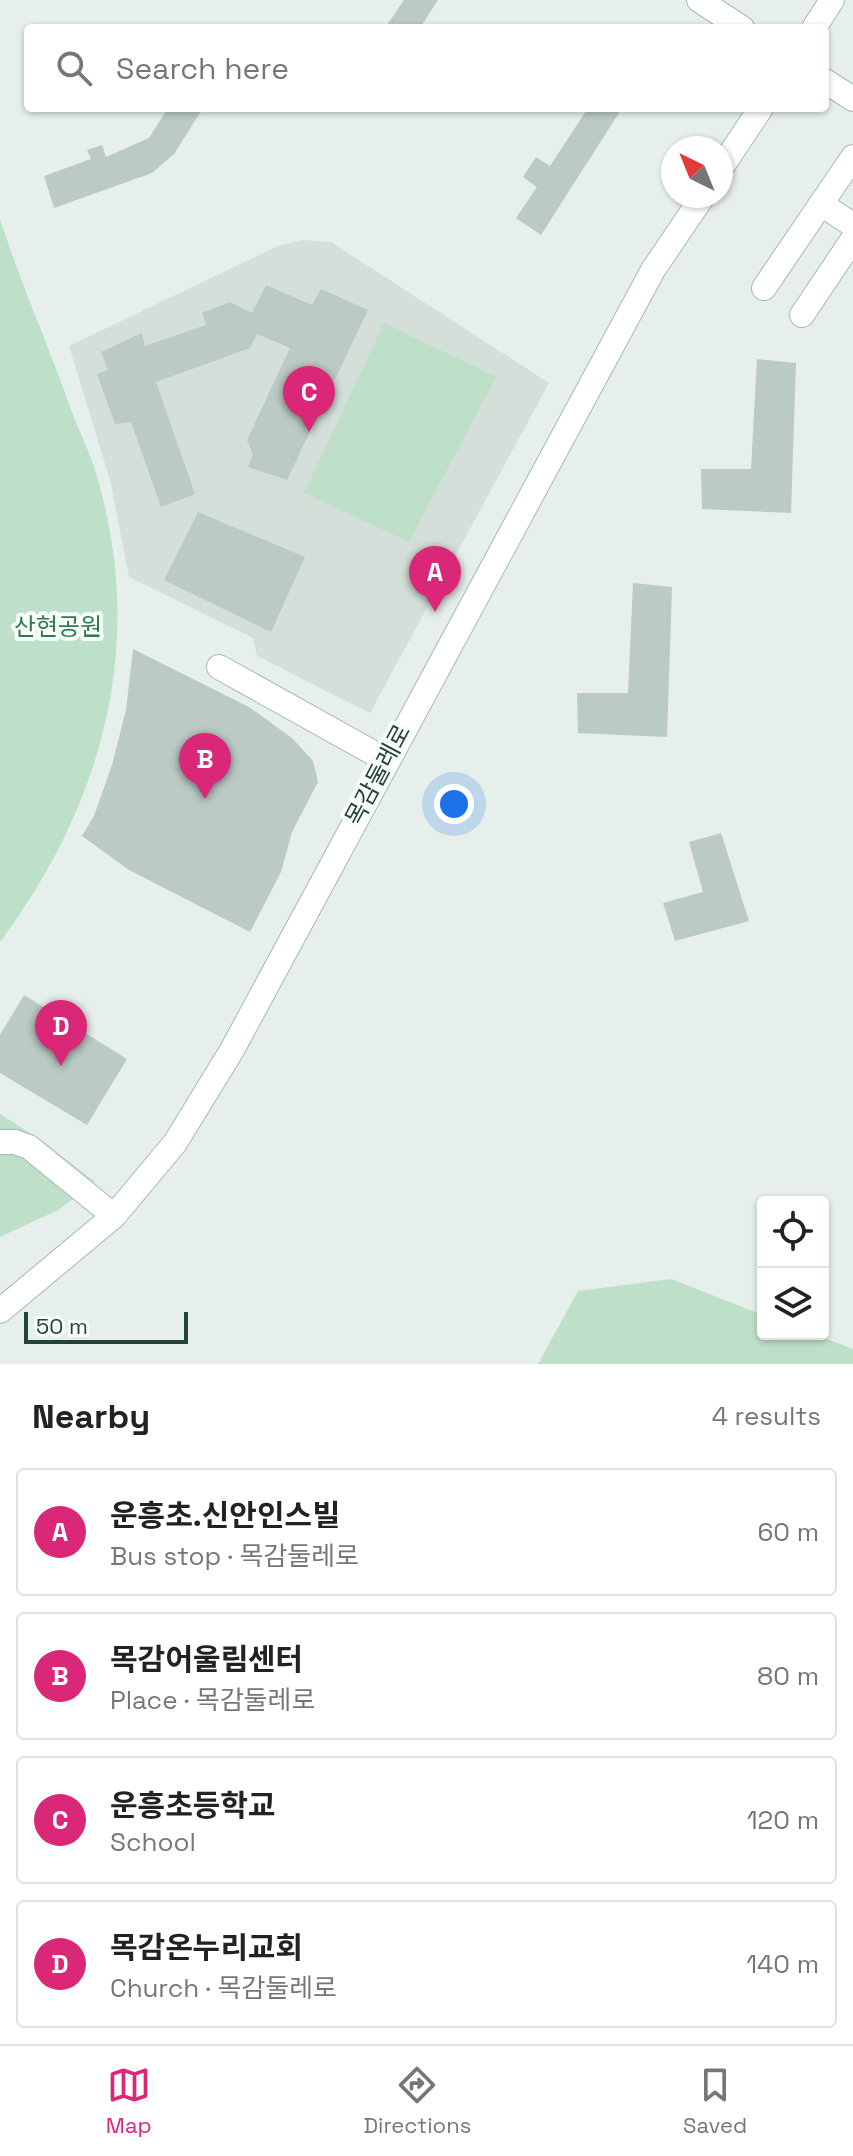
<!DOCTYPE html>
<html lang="en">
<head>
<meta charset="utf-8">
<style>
	:root { --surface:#fff; --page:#f6f6f6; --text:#222; --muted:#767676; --line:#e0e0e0; --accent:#db2777 }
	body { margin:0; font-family:"Space Grotesk","Noto Sans KR",sans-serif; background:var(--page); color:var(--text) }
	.controls { position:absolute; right:24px; bottom:24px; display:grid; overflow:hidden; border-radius:8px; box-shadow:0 2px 6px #0004 }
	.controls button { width:72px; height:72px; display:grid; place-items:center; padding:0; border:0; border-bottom:2px solid var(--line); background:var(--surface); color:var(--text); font:40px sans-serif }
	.compass { position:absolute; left:661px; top:136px; width:72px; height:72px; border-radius:50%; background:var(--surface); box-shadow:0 2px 6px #0004; rotate:317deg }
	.scale { position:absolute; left:24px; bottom:20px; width:164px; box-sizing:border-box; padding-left:8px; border:4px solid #24423a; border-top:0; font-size:22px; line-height:28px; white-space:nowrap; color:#24423a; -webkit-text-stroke:6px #f7fbf9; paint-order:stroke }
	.you { position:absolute; left:454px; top:804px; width:28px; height:28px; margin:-20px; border:6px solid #fff; border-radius:50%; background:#1a73e8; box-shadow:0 0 0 12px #1a73e833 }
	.badge { display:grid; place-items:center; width:52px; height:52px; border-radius:50%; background:var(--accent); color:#fff; font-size:26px; font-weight:700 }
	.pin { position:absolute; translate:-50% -66px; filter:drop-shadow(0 2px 4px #0008) }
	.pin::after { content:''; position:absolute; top:42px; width:28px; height:24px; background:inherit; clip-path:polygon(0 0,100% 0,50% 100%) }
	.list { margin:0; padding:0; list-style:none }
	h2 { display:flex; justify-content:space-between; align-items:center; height:104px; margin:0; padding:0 32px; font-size:34px }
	h2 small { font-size:26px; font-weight:400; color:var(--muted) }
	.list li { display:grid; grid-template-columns:52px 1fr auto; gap:24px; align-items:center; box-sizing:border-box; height:128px; margin:0 16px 16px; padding:0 16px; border:2px solid var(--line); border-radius:8px }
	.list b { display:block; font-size:30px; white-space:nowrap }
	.list p { margin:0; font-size:26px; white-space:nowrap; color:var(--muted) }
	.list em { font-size:26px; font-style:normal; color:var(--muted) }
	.icon { flex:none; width:44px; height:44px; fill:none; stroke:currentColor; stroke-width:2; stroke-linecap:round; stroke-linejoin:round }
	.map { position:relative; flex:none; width:853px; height:1364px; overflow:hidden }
	.search { position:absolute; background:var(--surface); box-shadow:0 2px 6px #0004; left:24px; right:24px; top:24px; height:88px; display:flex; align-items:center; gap:20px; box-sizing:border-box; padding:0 28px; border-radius:8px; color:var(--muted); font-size:30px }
	.sheet { height:680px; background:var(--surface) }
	nav { display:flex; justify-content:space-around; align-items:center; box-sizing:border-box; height:112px; border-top:2px solid var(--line); background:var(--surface); font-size:22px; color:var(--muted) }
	nav a { display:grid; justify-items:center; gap:4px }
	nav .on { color:var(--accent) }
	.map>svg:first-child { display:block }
	.built { fill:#d4dfda }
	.green { fill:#bfe0c8 }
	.building { fill:#bbcac4 }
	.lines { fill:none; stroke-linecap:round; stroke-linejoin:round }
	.minor-casing { stroke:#a8b8b2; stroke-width:26 }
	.minor { stroke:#fff; stroke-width:24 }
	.labels { text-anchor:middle; stroke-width:8; stroke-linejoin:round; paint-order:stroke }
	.park-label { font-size:24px; fill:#2d7a4b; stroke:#f7fbf9 }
	.street-label { font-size:24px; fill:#24423a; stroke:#f7fbf9 }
</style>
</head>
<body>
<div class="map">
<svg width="853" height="1364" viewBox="0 0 853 1364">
	<rect width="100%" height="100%" fill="#e6efeb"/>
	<polygon class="built" points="302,240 331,242 549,383 370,713 257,656 253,638 129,577 110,480 69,346 278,246"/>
	<g class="green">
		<path d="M0,219c21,65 49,128 72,193 8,22 20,44 26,68 48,167 4,325 -98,462z"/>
		<polygon points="384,323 496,377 409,542 304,493"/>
		<polygon points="0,1114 41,1140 95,1182 58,1210 0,1237"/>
		<polygon points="671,1279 763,1315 763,1334 814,1334 853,1349 853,1364 538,1364 578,1291"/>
	</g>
	<g class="building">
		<polygon points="404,0 438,0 420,28 385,28"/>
		<polygon points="168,108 203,108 174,154 152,173 54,208 44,176 91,159 87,150 102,145 106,157 149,138"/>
		<polygon points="588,108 622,108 541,235 516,218 537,187 523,177 536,157 550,166"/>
		<polygon points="266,285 312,305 321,289 368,310 287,480 248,467 253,455 247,440 290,348 257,334 250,348 156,382 195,494 161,507 131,422 115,424 97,374 108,370 101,352 142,333 145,346 206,325 202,313 230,302 252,313"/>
		<polygon points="757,359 796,363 791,513 702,509 701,469 751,469"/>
		<polygon points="198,512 305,557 271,632 164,580"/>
		<polygon points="633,583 672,587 667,737 578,733 577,693 628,693"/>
		<polygon points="133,649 249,707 292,738 313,761 318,782 292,832 281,872 250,932 129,870 82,836 94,816 112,765 126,710"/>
		<polygon points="721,833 749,921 675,941 663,903 703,892 689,842"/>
		<polygon points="24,995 127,1059 87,1125 0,1073 0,1035"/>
	</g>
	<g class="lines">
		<defs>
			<g id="minor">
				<polyline points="699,0 742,28"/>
				<polyline points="814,28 832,0"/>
				<polyline points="825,81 853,99"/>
				<polyline points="853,157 821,204 853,225"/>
				<polyline points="721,168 761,108"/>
				<polyline points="764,288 821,204"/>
				<polyline points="802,315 853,239"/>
				<polyline points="219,667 386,760"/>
				<polyline points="0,1142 15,1142 29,1147 114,1216"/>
				<polyline points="0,1311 114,1216 175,1143 232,1050 653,270 703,196"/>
			</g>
		</defs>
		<use href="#minor" class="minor-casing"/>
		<use href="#minor" class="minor"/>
	</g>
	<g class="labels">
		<g class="park-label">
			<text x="58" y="635">산현공원</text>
		</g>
		<g class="street-label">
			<text transform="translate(378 775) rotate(-62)" y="8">목감둘레로</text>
		</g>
	</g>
</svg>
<div class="controls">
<button><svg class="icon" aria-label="locate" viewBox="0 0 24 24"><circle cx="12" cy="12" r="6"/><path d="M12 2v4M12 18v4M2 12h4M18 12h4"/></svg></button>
<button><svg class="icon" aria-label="layers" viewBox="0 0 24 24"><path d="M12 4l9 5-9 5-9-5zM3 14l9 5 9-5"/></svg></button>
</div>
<svg class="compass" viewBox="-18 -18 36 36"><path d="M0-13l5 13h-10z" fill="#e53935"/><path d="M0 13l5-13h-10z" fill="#767676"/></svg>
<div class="scale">50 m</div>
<div class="you"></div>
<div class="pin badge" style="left:435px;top:612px">A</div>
<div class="pin badge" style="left:205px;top:799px">B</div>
<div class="pin badge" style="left:309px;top:432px">C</div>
<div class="pin badge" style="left:61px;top:1066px">D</div>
<div class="search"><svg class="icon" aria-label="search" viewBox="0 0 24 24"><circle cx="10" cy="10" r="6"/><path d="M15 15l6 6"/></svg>Search here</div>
</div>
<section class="sheet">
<h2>Nearby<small>4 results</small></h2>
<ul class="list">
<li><span class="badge">A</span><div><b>운흥초.신안인스빌</b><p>Bus stop · 목감둘레로</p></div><em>60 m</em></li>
<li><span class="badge">B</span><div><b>목감어울림센터</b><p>Place · 목감둘레로</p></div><em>80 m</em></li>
<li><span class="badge">C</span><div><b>운흥초등학교</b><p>School</p></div><em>120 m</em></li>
<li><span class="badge">D</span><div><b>목감온누리교회</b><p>Church · 목감둘레로</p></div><em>140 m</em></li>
</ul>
</section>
<nav>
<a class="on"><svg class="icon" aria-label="map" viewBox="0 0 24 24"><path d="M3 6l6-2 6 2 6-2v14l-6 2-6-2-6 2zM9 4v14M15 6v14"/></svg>Map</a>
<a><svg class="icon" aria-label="directions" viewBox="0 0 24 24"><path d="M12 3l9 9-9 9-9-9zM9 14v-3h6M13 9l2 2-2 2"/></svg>Directions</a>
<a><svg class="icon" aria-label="saved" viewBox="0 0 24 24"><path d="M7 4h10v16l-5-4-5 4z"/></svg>Saved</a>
</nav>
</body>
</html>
